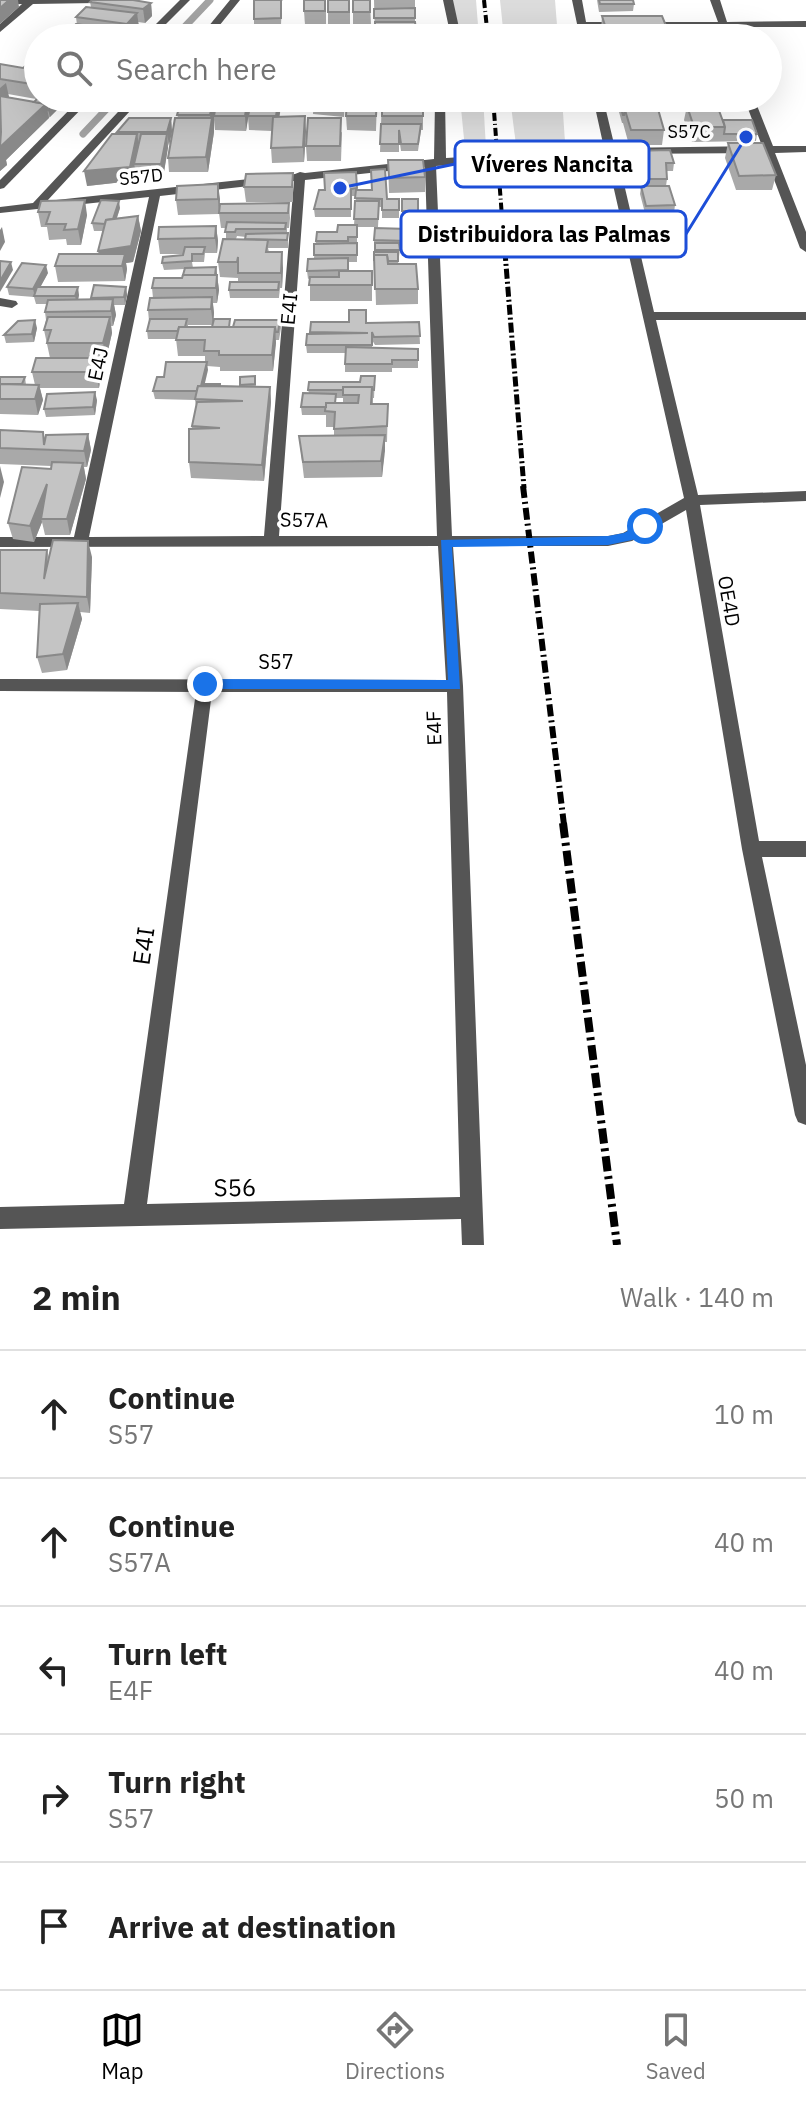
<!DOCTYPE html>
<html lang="en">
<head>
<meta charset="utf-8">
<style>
	:root { --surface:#fff; --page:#f2f2f2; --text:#222; --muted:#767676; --line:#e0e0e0; --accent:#000 }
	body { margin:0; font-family:"IBM Plex Sans",sans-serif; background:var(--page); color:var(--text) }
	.stop { position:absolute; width:24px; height:24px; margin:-18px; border:6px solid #1a73e8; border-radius:50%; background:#fff }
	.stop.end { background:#1a73e8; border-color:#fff; box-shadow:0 2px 8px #0008 }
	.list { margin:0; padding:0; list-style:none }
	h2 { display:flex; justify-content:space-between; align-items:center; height:104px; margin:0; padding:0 32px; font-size:34px }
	h2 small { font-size:26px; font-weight:400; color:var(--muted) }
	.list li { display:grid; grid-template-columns:52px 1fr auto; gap:24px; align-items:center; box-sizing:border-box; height:128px; padding:0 32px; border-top:2px solid var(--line) }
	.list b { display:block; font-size:30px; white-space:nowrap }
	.list p { margin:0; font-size:26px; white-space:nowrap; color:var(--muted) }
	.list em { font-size:26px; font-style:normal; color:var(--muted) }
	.icon { flex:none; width:44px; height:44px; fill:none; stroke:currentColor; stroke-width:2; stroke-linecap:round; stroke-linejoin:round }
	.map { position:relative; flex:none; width:806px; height:1245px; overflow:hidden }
	.search { position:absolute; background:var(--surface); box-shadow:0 8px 32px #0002; left:24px; right:24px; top:24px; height:88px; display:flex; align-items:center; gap:20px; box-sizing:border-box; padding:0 28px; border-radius:44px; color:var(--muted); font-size:30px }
	.sheet { height:744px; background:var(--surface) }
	nav { display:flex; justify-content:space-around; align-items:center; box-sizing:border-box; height:112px; border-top:2px solid var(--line); background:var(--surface); font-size:22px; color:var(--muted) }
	nav a { display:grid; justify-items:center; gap:4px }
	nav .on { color:var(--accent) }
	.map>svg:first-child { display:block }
	.green { fill:#dcdcdc }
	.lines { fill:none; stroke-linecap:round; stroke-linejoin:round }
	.stream { stroke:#a3a3a3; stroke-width:7 }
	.minor { fill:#555; fill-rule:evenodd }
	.rail-far3 { stroke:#000; stroke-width:4; stroke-dasharray:8 3 1 3; stroke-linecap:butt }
	.rail-far2 { stroke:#000; stroke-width:5; stroke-dasharray:10 3 2 3; stroke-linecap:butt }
	.rail-far1 { stroke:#000; stroke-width:6; stroke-dasharray:12 4 2 4; stroke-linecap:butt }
	.rail { stroke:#000; stroke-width:8; stroke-dasharray:15 5 3 5; stroke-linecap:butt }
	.wall { fill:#a9a9a9; fill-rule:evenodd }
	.shaded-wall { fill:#898989 }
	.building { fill:#c4c4c4; stroke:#898989; stroke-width:2 }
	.route { fill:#1a73e8 }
	.labels { text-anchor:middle; stroke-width:7; stroke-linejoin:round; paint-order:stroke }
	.far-street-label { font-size:18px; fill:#000; stroke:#fff }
	.street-label { font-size:20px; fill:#000; stroke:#fff }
	.near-street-label { font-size:24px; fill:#000; stroke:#fff }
	.leader { fill:none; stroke:#1d4ed8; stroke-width:3 }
	.callout-dot { fill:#1d4ed8; stroke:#fff; stroke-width:3 }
	.callout { fill:#fff; stroke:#1d4ed8; stroke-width:3 }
	.callout-label { font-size:22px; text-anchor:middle; font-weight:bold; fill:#000 }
</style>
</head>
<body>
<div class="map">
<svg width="806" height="1245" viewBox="0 0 806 1245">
	<rect width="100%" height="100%" fill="#fff"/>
	<g class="green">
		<polygon points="450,0 476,0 479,38 454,38"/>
		<polygon points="500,0 555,0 558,38 504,38"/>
		<polygon points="460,98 483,98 486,147 465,149"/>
		<polygon points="510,98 562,98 565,142 516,145"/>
	</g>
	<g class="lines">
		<g class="stream">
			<polyline points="174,38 210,0"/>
			<polyline points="83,134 117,98"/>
		</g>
		<g class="minor">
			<polygon points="0,0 101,0 96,3 33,4 0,32 0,24 22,4 0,5"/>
			<polygon points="180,0 190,0 152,38 142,38"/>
			<polygon points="230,0 240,0 219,26 449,28 443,0 453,0 461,37 452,38 450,34 214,32 209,38 199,38"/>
			<polygon points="572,0 582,0 586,22 620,22 625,25 620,28 588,28 590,38 580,38"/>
			<polygon points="710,0 720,0 727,22 806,21 806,27 729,27 733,38 723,38 720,27 644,28 639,25 644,22 718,22"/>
			<polygon points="81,98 92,98 4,188 0,189 0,180"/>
			<path d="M131,98h11l-95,103 248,-27 5,-2 5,1 129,-14 1,-57 -57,-1 -5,-3h72l1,60 158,-10 -11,-50h10l12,50 147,-2 -18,-48h10l19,48h33v6l-31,1 31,79v20l-6,-4 -36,-95 -147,1 37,158h152v8h-150l42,175 108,-4v10l-106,4 59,336h47v16h-44l44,208v60l-8,-3 -3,-7 -53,-266 -56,-339 -54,31 -24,5h-155l10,140 21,559h-22l-1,-26 -461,10v-22l124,-3 72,-512 -196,-1v-12l446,1 -8,-134 -438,1v-10h74l75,-340 -149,16v-6l33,-4zM606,154l78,344 -61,35 -15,3h-156l-16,-370zM425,167l12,369h-158l26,-356zM294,181l-30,355 -175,1 71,-341zM212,692h235l13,505 -313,7z"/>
			<polygon points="0,298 16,301 18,304 12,308 0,306"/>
		</g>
		<g class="rail-far3">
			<polyline points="484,0 488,38"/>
			<polyline points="493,98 502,217"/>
		</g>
		<polyline class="rail-far2" points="502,215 524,488"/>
		<polyline class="rail-far1" points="523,486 564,825"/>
		<polyline class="rail" points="563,823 617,1245"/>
	</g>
	<g class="wall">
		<polygon points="254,0 283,0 282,1 281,25 254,26"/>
		<polygon points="326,0 326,25 305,25 304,11"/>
		<polygon points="350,0 350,26 328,26 328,12"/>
		<polygon points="353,0 415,0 415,22 375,38 374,0 370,0 371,25 353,26"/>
		<polygon points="597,0 638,0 633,0 634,4 633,11 599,12"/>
		<polygon points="90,2 151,3 152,16 145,23 138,22 139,27 129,38 104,34 101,38 65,38 65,35 77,25 76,17 91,7"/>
		<polygon points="602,16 671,38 603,38 601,30"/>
		<path d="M38,56v42h24l1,6 -57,56 1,5 -7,6v-107l23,4zM8,94l28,5 -2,3 -25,-5z"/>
		<polygon points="182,98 251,98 251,101 252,98 282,98 279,117 306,131 304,162 272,163 271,148 272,131 249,130 248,117 246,131 215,130 214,120 214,132 208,172 169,172 168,158"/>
		<polygon points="308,98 307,112 299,112 298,105"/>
		<polygon points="314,98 345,98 344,117 313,114"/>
		<polygon points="377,98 376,131 347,130 346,116"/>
		<polygon points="382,98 423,98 423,130 421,130 418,151 401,151 399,137 399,152 380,152"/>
		<polygon points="620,105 664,130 662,145 629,145 623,123 622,123 619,112"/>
		<polygon points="687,106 757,134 756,141 692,142 684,120"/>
		<polygon points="171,118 172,132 168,146 163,178 137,179 135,168 132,181 87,186 118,134 117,132"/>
		<polygon points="342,132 341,161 307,161 306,146"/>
		<polygon points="728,143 776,175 772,190 736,190 725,158"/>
		<polygon points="630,151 674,163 673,171 666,171 667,179 666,186 675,205 674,213 645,213 640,194 641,187 638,187 629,158"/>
		<polygon points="388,160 425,177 425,192 389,193"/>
		<polygon points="356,172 357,190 387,199 399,199 399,218 382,218 382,207 379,207 378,227 357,227 357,262 348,262 348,271 372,271 372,301 310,301 310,278 308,279 307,271 314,258 317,232 337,232 354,225 356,196 351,196 351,217 315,217 314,209 325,190"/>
		<polygon points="293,173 293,202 246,202 244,187"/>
		<polygon points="220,199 219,214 178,215 176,200"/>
		<rect x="402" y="199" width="16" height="19"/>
		<polygon points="41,201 87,215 81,245 67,245 66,239 49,240 47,227 41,227 38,212"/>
		<path d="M289,203l1,15 -1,10h-2v5l1,8v7h-20l1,4 14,16 -1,20h-2l-1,10h-49l-1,-8 9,-8v-4l-18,-1 -2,-15 8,-23v-11h-5l-2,-15zM237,236l9,1 -1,2h-9z"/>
		<polygon points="120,208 117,218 138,216 141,231 133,262 126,263 127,269 125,281 58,282 55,266 99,254 103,231 94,231 92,223"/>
		<polygon points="216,226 218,241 217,253 205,253 204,262 192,262 193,268 216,267 219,290 217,303 213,303 214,313 213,325 188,325 188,327 231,327 280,320 281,328 279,340 276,340 273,371 220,371 220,367 207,366 204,384 240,386 240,377 255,376 256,386 270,387 271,402 264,481 191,478 189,462 192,426 196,406 195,400 155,399 153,391 164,377 205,362 205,356 178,356 176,339 148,339 147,331 149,321 148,310 153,298 152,288 182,278 184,269 164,270 162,263 183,255 184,254 160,254 158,239"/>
		<polygon points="408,229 407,249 400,249 398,264 418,289 418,304 376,305 374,240"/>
		<polygon points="48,273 40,287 79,295 78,300 91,300 91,298 126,287 127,295 125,305 114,305 116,315 113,326 111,326 112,333 106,359 99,359 101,374 99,388 40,388 43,400 38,415 0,414 0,377 25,377 26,385 35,385 32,372 50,358 44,330 46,320 45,312 47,304 36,304 34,297 9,295 7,287"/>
		<polygon points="311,322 419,322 420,344 375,345 372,340 372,348 418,349 418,368 392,368 392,372 345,372 345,353 307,353 306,345 310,334"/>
		<polygon points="37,328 34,342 6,343 4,335"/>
		<path d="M375,376l-1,22h-1v6h15l-1,38h-2l-3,35 -78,1 -5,-42h35v-9h-8v-12h-24l-1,-8 8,-14 -1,-3 52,-8zM336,398h7v5h-7z"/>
		<polygon points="97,400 95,415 46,417 44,409"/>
		<polygon points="0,430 45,440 88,434 91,450 87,467 84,467 86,479 70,535 45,535 42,522 34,542 13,539 8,523 51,469 51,466 0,464"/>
		<polygon points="0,550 47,550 49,558 92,557 90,613 80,612 82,619 67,670 42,673 37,657 39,611 0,609"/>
	</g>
	<g class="shaded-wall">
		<polygon points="9,0 18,0 19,7 0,24 0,8"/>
		<polygon points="151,3 152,16 145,23 143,9"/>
		<polygon points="137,13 139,27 129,38 127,24"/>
		<polygon points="103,28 104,35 101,38 93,38"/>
		<polygon points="6,83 9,97 0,105 0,88"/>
		<polygon points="60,98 62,98 63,104 50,117 48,110"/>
		<polygon points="214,98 218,98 214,116 214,132 208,172 206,157 211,125 210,115"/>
		<polygon points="248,98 251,98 251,101 246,131 245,116"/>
		<polygon points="279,98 282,98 282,101 277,131 276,116"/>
		<polygon points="46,104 49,118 6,160 7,165 0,171 0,147"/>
		<polygon points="305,116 306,131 304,162 303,147"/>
		<polygon points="171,118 172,132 169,146 167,132"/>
		<polygon points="137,134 140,149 134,164 135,168 132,181 87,186 84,171"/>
		<polygon points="167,134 168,148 163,178 161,164"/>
		<polygon points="218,184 220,199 219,214 218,199"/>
		<polygon points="85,200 87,215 81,245 78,229"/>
		<polygon points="119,201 120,208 112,232 111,224"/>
		<polygon points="138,216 141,231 133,262 126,263 127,269 125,281 122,266 101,266 98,251"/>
		<polygon points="216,226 218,241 217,253 215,238"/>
		<polygon points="2,227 5,242 0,251 0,230"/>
		<polygon points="282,252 283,268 282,288 281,273"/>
		<polygon points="11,262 13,270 0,292 0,281"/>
		<polygon points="46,265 48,273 35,297 33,289"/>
		<polygon points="216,267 219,290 217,303 215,276"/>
		<polygon points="78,287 79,295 77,304 75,296"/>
		<polygon points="126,287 127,295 125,305 124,297"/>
		<polygon points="212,297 214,313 213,325 211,309"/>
		<polygon points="113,299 116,315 113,326 111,311"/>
		<polygon points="110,317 112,333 106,359 103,343"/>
		<polygon points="35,320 37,328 34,342 32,334"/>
		<polygon points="275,327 276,343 273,371 272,355"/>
		<polygon points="99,358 101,374 99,388 96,372"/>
		<polygon points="207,362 208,370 201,400 200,391"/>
		<polygon points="39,385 43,400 38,415 35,399"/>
		<polygon points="270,387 271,402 264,481 262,465"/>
		<polygon points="95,392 97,400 95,415 93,407"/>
		<polygon points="88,434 91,450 87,467 84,451"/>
		<polygon points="385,435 385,451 382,477 381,461"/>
		<polygon points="83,463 86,479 70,535 67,519"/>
		<polygon points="0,466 4,482 0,498"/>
		<polygon points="47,484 41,519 42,522 34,542 30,526"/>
		<polygon points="88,541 92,557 90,613 87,597"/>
		<polygon points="78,603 82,619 67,670 63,654"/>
	</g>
	<g class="building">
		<polygon points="0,0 9,0 0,8"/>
		<polygon points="92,0 133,0 151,3 143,9 90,2"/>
		<polygon points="254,0 281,0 281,18 254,19"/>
		<rect x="304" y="0" width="21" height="11"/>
		<rect x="328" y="0" width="21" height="12"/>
		<rect x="353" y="0" width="17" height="12"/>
		<polygon points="599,0 633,0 634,4 600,4"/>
		<polygon points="86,7 137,13 127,24 76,17"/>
		<polygon points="415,8 415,18 374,18 374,9"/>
		<polygon points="602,16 662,16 671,38 609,38"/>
		<polygon points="375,22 415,22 417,38 375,38"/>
		<polygon points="76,24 103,28 93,38 65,35"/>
		<polygon points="284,28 284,38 253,38 254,29"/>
		<polygon points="313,29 370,29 370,38 312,38"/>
		<polygon points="38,56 38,85 0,79 0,64 23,68"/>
		<polygon points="0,96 46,104 0,147 1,132"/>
		<polygon points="38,98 60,98 48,110 46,104 34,102"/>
		<polygon points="182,98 214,98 210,115 177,115"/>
		<polygon points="217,98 248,98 245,116 214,116"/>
		<polygon points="252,98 279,98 276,116 248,116"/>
		<polygon points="299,98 307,98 306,105 298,105"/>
		<polygon points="314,98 345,98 344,110 312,106"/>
		<polygon points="347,98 377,98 376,116 346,116"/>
		<polygon points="382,98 423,98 423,116 382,116 382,102 394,102 382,100"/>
		<polygon points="656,104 658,109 625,110 624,115 623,115 620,105"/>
		<polygon points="717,105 725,127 694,127 687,106"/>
		<polygon points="658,109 664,130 631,130 625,110"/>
		<polygon points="305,116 303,147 271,148 273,117"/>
		<polygon points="129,118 171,118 167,132 117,132"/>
		<polygon points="175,118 212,118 206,157 168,158"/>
		<polygon points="308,118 341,118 340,146 306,146"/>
		<polygon points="723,120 752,120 757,134 724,134 725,127"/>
		<polygon points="381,124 421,124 418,144 401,144 399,130 399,144 380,144"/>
		<polygon points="112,134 137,134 130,167 84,171"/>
		<polygon points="141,134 167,134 161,164 134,164"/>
		<polygon points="728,143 763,143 776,175 739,176"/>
		<polygon points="670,150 674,163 666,163 667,179 639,179 630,151"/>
		<polygon points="388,160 423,160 425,177 389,178"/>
		<polygon points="385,169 387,199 399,199 399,210 382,210 382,199 355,198 356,190 372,190 371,170"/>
		<polygon points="356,172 357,188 351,189 351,209 314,209 319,190 325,190 324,173"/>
		<polygon points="293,173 292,187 244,187 246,174"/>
		<polygon points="218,184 218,199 176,200 177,186"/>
		<polygon points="641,186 669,186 675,205 646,206"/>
		<rect x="402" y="199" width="16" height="12"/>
		<polygon points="85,200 78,229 64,230 66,224 46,224 50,212 38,212 41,201"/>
		<polygon points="101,200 119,201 113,219 106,220 105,224 92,223"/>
		<polygon points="355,201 379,201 378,219 354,219"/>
		<polygon points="289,203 288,213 219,213 220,204"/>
		<polygon points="138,216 131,246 98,251 106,220"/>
		<polygon points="227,222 286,223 285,229 236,229 235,232 225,232"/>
		<polygon points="338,225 357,225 357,237 348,237 348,241 316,241 317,232 337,232"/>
		<polygon points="216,226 215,238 158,239 159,227"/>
		<polygon points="375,228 408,229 407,241 374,240"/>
		<polygon points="288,233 287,240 245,239 246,234"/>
		<polygon points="223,239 268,240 266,252 282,252 281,273 238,273 238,257 237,262 218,262"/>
		<polygon points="357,243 357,255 314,255 314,244"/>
		<polygon points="375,243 399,243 400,250 375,250"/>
		<polygon points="185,247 205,247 203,254 192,254 192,261 162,263 163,257 183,255"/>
		<polygon points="374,252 398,252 398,261 388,261 387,255 374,255 374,261"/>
		<polygon points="59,254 125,254 122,266 55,266"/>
		<polygon points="374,255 387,255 388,264 416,264 418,289 375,289"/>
		<polygon points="348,258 348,270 307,271 308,259"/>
		<polygon points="0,261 11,262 0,281"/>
		<polygon points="22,263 46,265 33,289 7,287"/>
		<polygon points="216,267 215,275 183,275 185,268"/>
		<polygon points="339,271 372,271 372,285 309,285 310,277 339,277"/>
		<polygon points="183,275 217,275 216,288 152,288 154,278 182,278"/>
		<polygon points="230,282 279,282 278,290 229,290"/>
		<polygon points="94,285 126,287 124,297 91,298"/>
		<polygon points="37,287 78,287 75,296 34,296"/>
		<polygon points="212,297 211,309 148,310 150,298"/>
		<polygon points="113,299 111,311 45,312 48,300"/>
		<polygon points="349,310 366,310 366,323 419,322 420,336 374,337 372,332 372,345 306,345 307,334 368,333 310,332 311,322 349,322"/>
		<polygon points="48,317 110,317 103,343 47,343 51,330 44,330"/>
		<polygon points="150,319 187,319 185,327 179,327 178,331 147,331"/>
		<polygon points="214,319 230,319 229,327 212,327"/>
		<polygon points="35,320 32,334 4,335 18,321"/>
		<polygon points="235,320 280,320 278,332 276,332 275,327 233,327"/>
		<polygon points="179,327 275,327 272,355 219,355 219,351 204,351 205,340 176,340"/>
		<polygon points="346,347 418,349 418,360 392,360 392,364 345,364"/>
		<polygon points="36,358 99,358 96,372 32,372"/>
		<polygon points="166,362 207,362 201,386 198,386 197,391 153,391 157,377 164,377"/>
		<polygon points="255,376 255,384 240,385 240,377"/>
		<polygon points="361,376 375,376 374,390 372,390 372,387 343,387 343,390 308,390 309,382 360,382"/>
		<polygon points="0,377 25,377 22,384 0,384"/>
		<polygon points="0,384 39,385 35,399 0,399"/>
		<rect x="203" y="384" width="17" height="2"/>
		<polygon points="198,386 270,387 262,465 189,462 189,429 220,428 192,426 197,402 243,401 195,399"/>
		<polygon points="343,387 372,387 371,404 388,404 387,426 334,429 335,412 325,411 326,403 358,403 359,395 343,395"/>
		<polygon points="95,392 93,407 44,409 47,394"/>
		<polygon points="303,393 336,394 335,403 326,403 326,407 301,407"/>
		<polygon points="0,430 43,432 44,445 46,435 88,434 84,451 0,448"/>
		<polygon points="385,435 381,461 303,462 299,436"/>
		<polygon points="52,462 83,463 67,519 41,519 47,484 30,526 8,523 22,467 51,469"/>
		<polygon points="53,540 88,541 87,597 0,593 0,550 47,550 44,579"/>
		<polygon points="78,603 63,654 37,657 40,604"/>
	</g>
	<polygon class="route" points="645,522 651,526 649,529 632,540 608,545 452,547 460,689 205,689 198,684 205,679 448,680 441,540 608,536 624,533"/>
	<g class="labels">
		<g class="far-street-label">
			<text x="689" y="138">S57C</text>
			<text transform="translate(141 177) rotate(-6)" y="6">S57D</text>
		</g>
		<g class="street-label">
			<text transform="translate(289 309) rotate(-85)" y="7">E4I</text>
			<text transform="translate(98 364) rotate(-78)" y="7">E4J</text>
			<text transform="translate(304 520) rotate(1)" y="7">S57A</text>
			<text transform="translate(729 601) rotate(80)" y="7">OE4D</text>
			<text x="276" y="669">S57</text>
			<text transform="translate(434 728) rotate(-92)" y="7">E4F</text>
		</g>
		<g class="near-street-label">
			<text transform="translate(144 946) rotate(-82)" y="8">E4I</text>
			<text transform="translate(235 1188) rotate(-1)" y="8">S56</text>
		</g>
	</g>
	<path class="leader" d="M340 188L455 164M746 137L686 234"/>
	<g class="callout-dot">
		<circle cx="340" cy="188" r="8"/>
		<circle cx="746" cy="137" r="8"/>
	</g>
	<g class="callout">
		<rect x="455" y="141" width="194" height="46" rx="8"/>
		<rect x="401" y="211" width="285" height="46" rx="8"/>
	</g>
	<g class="callout-label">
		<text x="552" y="172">Víveres Nancita</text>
		<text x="544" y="242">Distribuidora las Palmas</text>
	</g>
</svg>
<div class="stop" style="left:645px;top:526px"></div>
<div class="stop end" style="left:205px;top:684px"></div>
<div class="search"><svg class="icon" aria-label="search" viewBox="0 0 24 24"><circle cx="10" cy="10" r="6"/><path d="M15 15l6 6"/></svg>Search here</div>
</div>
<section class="sheet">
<h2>2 min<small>Walk · 140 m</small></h2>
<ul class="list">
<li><svg class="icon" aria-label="ahead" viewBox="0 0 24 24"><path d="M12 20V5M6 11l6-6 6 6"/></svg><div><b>Continue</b><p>S57</p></div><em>10 m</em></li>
<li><svg class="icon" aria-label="ahead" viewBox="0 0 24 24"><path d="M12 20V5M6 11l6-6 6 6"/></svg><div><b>Continue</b><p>S57A</p></div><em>40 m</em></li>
<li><svg class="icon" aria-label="left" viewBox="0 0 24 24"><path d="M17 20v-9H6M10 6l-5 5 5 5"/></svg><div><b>Turn left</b><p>E4F</p></div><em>40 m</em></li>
<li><svg class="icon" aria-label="right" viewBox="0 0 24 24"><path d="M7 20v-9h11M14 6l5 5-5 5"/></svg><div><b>Turn right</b><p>S57</p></div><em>50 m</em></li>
<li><svg class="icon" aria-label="arrive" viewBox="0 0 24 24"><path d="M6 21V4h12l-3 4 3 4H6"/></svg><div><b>Arrive at destination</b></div></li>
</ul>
</section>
<nav>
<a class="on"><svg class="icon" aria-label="map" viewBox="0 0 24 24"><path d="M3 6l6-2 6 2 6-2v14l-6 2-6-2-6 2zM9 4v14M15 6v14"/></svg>Map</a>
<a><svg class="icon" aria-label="directions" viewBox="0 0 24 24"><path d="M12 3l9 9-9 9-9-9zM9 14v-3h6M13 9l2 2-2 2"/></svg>Directions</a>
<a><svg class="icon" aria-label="saved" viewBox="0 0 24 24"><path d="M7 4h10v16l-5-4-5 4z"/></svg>Saved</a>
</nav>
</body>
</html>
